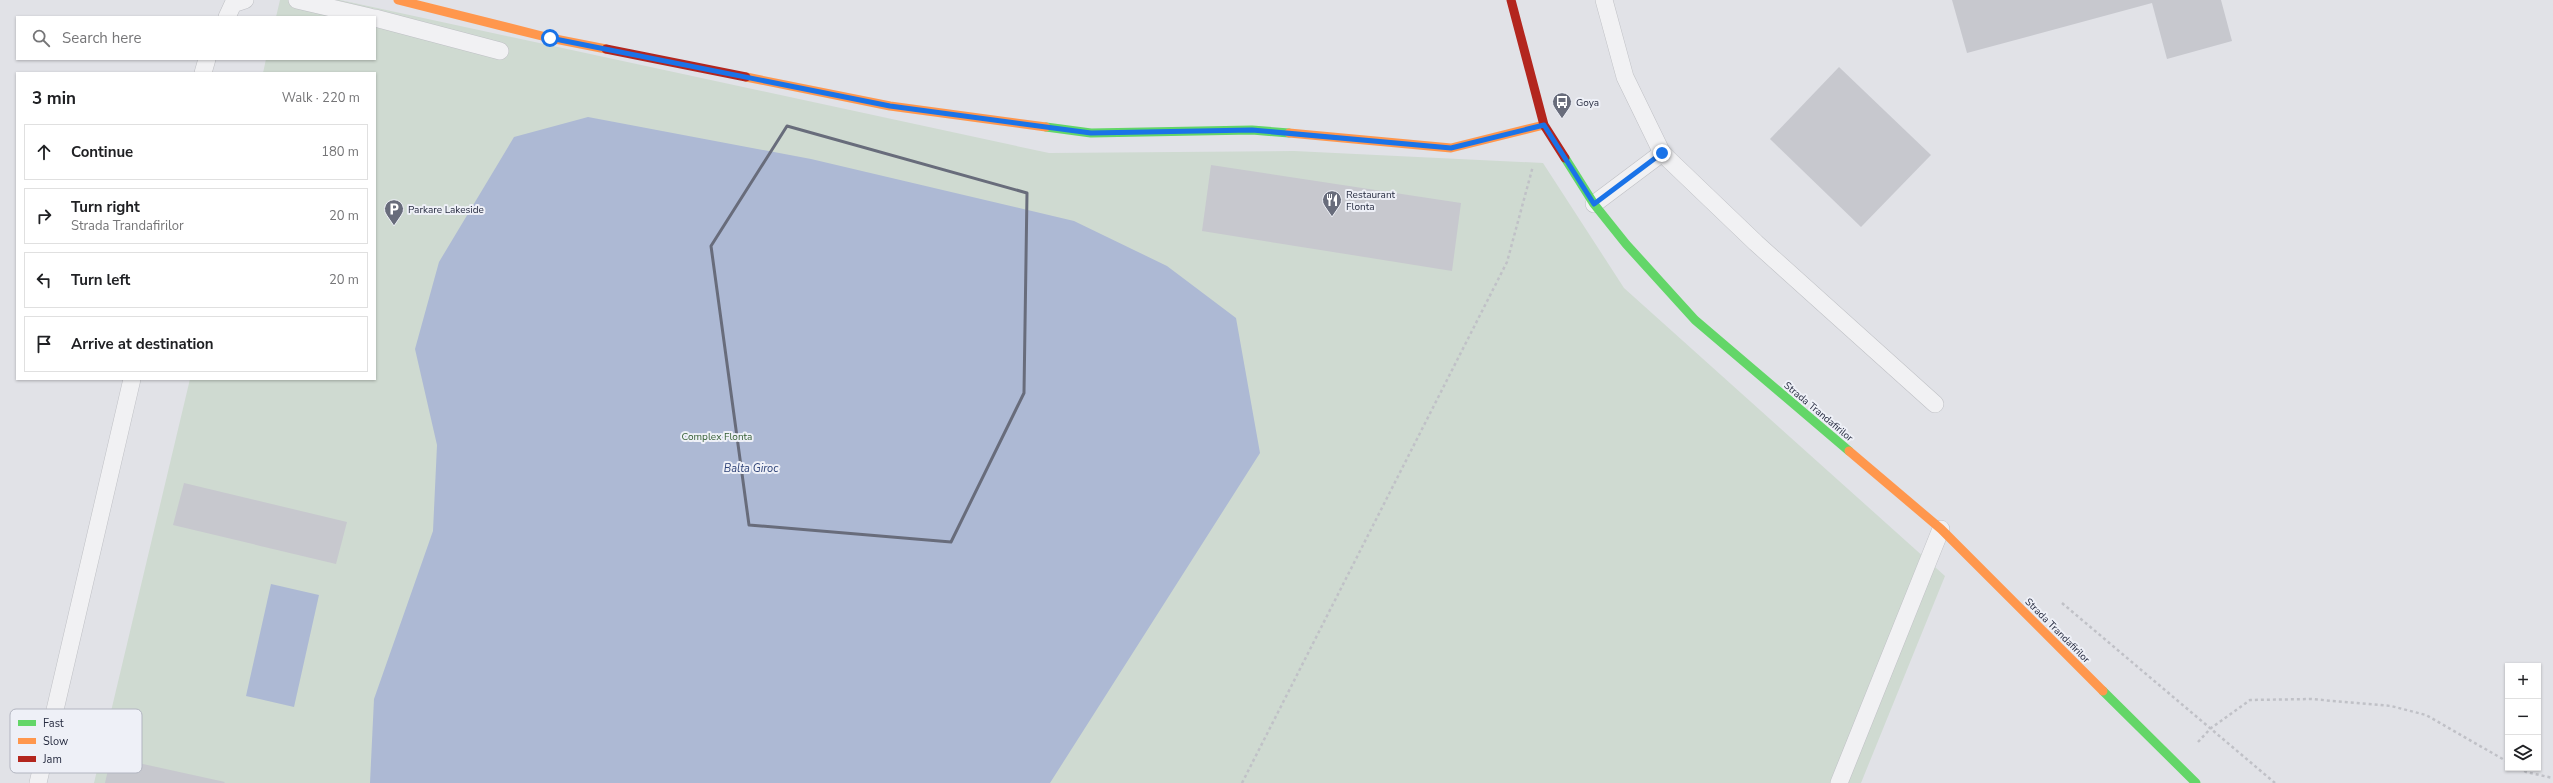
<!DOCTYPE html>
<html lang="en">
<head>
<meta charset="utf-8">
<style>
	:root { --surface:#fff; --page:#f6f6f6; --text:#202124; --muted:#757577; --line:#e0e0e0 }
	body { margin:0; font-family:"Nunito Sans",sans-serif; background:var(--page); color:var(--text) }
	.controls { position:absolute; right:12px; bottom:12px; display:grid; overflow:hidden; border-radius:0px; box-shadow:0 1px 3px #0004 }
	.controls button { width:36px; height:36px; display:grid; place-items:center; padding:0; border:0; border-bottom:1px solid var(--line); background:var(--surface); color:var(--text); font:20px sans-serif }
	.stop { position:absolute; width:12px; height:12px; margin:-9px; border:3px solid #1a73e8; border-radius:50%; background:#fff }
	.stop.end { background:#1a73e8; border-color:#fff; box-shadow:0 1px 4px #0008 }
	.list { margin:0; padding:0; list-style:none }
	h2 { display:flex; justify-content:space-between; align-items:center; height:52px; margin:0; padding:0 16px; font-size:17px }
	h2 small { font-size:13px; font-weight:400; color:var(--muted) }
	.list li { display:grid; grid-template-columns:26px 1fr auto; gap:12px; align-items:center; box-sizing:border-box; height:56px; margin:0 8px 8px; padding:0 8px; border:1px solid var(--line); border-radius:0px }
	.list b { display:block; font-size:15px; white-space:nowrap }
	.list p { margin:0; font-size:13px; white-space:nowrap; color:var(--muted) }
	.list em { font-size:13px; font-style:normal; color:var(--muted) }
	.icon { flex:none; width:22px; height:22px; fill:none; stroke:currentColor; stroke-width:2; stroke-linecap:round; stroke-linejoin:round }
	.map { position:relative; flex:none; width:2553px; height:783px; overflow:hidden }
	.search { position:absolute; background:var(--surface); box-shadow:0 1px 3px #0004; left:16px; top:16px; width:360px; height:44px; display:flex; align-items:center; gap:10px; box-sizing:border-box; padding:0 14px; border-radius:0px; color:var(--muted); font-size:15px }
	.panel { position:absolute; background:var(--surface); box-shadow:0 1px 3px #0004; left:16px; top:72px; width:360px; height:308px; border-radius:0px }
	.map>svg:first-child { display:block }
	.green { fill:#cfdad1 }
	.water { fill:#adb9d4 }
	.building { fill:#c7c8ce }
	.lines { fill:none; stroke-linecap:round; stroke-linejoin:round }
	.lane-casing { stroke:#bfc0c5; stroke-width:18 }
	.path { stroke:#c0c1c7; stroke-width:2.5; stroke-dasharray:3 3; stroke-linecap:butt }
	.lane { stroke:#f1f1f3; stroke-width:17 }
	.fast { stroke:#63d668; stroke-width:9 }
	.slow { stroke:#ff974d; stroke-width:9 }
	.jam { stroke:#b3261e; stroke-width:9 }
	.route { stroke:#1a73e8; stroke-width:5 }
	.marked { fill:none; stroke:#686c7b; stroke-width:3; stroke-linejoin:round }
	.labels { text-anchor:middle; stroke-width:4; stroke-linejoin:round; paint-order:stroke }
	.poi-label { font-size:10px; fill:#272c41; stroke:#eef0f7; text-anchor:start }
	.street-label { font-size:10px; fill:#272c41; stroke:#eef0f7 }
	.park-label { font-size:10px; fill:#345e33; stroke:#eef0f7 }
	.water-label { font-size:11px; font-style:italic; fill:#2e4378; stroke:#eef0f7 }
	.key { fill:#eef0f7; stroke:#b2b5c0; stroke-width:1 }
	.key-label { font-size:11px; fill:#272c41 }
</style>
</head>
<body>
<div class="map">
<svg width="2553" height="783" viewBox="0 0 2553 783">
	<rect width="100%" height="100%" fill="#e1e2e7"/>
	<polygon class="green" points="280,0 340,0 1049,153 1294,151 1543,163 1624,288 1945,576 1861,783 94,783 190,379 375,379 375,73 263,73 266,59 375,59 375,17 276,17"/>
	<g class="water">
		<polygon points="588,117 811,159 1074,221 1167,266 1236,318 1260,453 1050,783 370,783 374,699 433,531 437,445 415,349 439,262 514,137"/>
		<polygon points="271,584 319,595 294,707 246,696"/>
	</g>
	<g class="building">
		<polygon points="1952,0 2221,0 2232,41 2167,59 2152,3 1967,53"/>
		<polygon points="1839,67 1931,155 1861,227 1770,139"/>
		<polygon points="1211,165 1461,203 1452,271 1202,231"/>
		<polygon points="184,483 347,522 336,564 173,525"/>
		<polygon points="111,757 225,782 224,783 105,783"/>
	</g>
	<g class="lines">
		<defs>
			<g id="lane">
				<polyline points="297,0 370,17"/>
				<polyline points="1604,0 1625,77 1662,153 1756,243 1935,404"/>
				<polyline points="227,17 233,4 245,0"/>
				<polyline points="375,18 500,51"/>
				<polyline points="203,73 207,59"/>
				<polyline points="1594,204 1662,153"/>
				<polyline points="38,783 132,379"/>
				<polyline points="1839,783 1941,529"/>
			</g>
		</defs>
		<use href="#lane" class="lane-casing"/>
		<g class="path">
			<polyline points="2062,603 2275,783"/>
			<polyline points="2198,742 2211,728 2250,700 2311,699 2391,706 2426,715 2508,762"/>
			<polyline points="2519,768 2526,772 2553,778"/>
			<polyline points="1242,783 1507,262 1533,166"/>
		</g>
		<use href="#lane" class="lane"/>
		<g class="fast">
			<polyline points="1046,127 1091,133 1252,130 1289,133"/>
			<polyline points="1565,158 1594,204 1626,244 1695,320 1849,451"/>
			<polyline points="2103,691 2196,783"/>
		</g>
		<g class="slow">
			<polyline points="398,0 550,38 606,49"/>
			<polyline points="746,77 890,106 1046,127"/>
			<polyline points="1289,133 1451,148 1544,125"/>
			<polyline points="1849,451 1941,529 2103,691"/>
		</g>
		<g class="jam">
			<polyline points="1511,0 1544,125 1565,158"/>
			<polyline points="606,49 746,77"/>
		</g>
	</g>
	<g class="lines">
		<polyline class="route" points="550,38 890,106 1091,133 1252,130 1451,148 1544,125 1594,204 1662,153"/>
	</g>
	<path class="marked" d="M787,126l240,67 -3,200 -73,149 -202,-17 -38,-279z"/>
	<defs>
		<symbol id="bus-pin" viewBox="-11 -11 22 30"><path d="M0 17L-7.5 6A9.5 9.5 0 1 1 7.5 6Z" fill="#686c7b" stroke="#eef0f7"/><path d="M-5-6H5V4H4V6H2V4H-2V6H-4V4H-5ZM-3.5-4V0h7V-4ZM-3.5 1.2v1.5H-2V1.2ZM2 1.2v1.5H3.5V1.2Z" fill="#fff"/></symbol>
		<symbol id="restaurant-pin" viewBox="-11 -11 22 30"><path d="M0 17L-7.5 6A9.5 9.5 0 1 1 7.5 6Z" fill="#686c7b" stroke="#eef0f7"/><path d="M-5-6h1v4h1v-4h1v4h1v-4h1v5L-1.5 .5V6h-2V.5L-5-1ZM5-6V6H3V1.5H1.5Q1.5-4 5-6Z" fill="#fff"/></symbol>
		<symbol id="parking-pin" viewBox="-11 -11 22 30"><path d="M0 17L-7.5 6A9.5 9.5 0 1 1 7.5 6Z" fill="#686c7b" stroke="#eef0f7"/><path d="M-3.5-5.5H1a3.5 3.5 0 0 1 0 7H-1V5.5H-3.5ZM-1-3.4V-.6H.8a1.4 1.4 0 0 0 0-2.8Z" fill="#fff"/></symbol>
	</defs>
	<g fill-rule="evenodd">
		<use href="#bus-pin" x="1551" y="91" width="22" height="30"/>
		<use href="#restaurant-pin" x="1321" y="189" width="22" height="30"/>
		<use href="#parking-pin" x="383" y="198" width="22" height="30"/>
	</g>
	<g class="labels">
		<g class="poi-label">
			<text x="1576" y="106">Goya</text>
			<text x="1346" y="198">Restaurant<tspan x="1346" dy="12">Flonta</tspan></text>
			<text x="408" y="213">Parkare Lakeside</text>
		</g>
		<g class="street-label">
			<text transform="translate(1819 411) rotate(40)" y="4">Strada Trandafirilor</text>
			<text transform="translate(2058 630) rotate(45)" y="4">Strada Trandafirilor</text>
		</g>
		<g class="park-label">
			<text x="717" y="440">Complex Flonta</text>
		</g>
		<g class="water-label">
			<text x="751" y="472">Balta Giroc</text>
		</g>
	</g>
	<rect x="10" y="709" width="132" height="64" rx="6" class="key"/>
	<rect x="18" y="720" width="18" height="6" fill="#63d668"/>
	<rect x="18" y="738" width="18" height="6" fill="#ff974d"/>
	<rect x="18" y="756" width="18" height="6" fill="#b3261e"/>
	<g class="key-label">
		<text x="43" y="727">Fast</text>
		<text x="43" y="745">Slow</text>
		<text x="43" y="763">Jam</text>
	</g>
</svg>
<div class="controls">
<button>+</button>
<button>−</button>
<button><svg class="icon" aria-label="layers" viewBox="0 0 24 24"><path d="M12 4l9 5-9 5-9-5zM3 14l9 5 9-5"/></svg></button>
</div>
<div class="stop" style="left:550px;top:38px"></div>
<div class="stop end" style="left:1662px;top:153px"></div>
<div class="search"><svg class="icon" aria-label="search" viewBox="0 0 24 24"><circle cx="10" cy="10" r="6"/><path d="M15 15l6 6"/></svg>Search here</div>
<section class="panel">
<h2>3 min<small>Walk · 220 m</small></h2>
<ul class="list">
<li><svg class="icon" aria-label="ahead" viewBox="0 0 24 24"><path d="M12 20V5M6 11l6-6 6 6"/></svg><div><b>Continue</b></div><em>180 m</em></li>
<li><svg class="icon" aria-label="right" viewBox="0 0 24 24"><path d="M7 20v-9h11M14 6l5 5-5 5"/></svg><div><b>Turn right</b><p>Strada Trandafirilor</p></div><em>20 m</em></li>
<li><svg class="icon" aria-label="left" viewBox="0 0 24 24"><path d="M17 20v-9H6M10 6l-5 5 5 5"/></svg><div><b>Turn left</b></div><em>20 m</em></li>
<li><svg class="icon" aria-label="arrive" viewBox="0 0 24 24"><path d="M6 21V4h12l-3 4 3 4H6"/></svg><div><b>Arrive at destination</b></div></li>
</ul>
</section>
</div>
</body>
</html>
